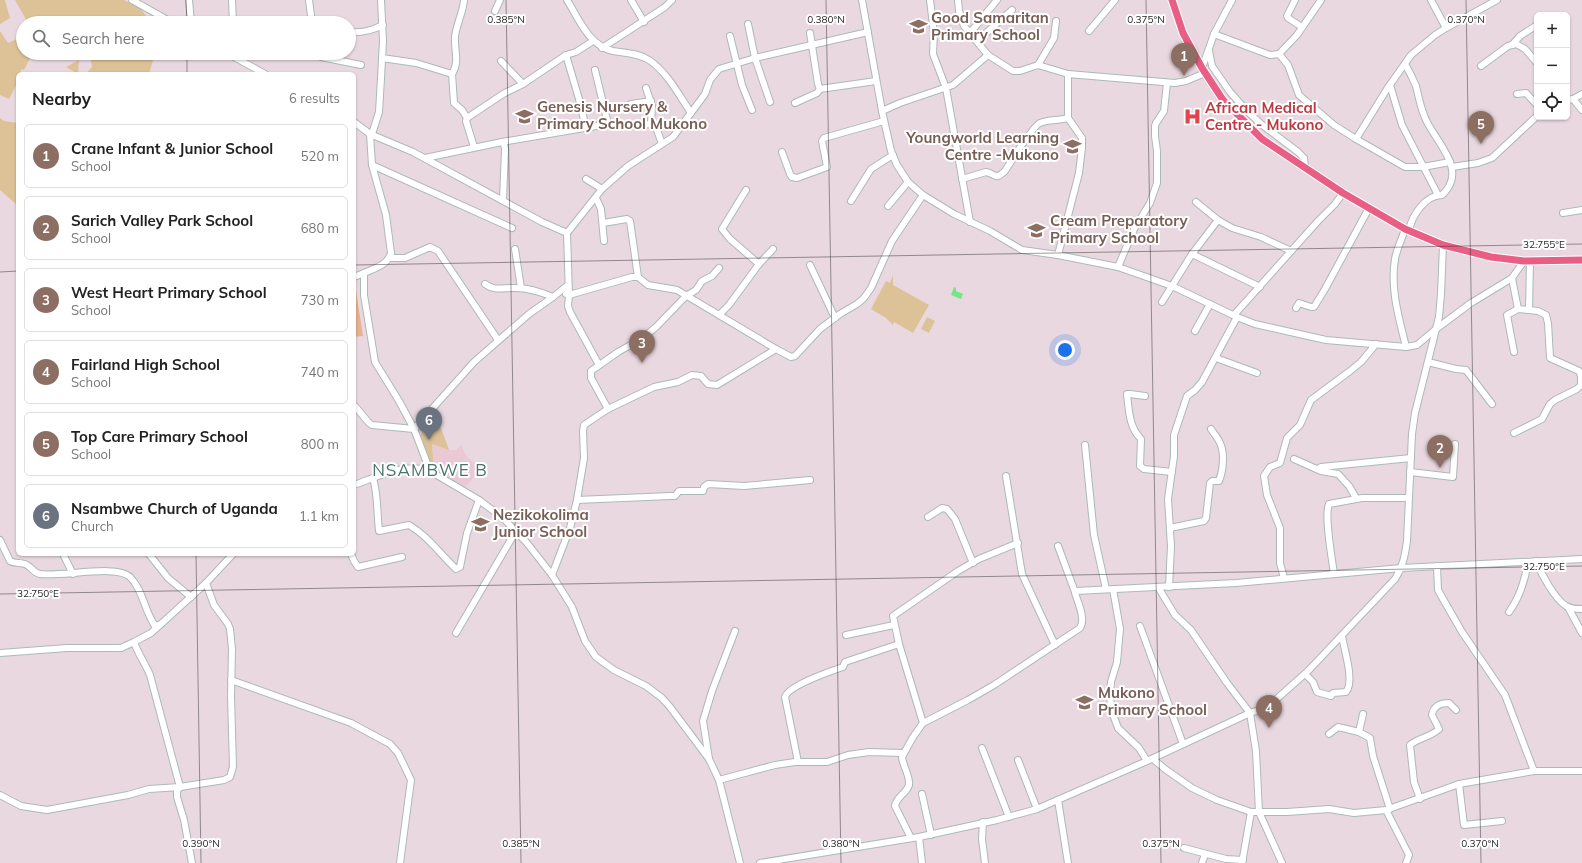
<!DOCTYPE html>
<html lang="en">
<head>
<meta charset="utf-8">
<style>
	:root { --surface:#fff; --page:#f6f6f6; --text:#222; --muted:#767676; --line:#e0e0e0; --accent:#2f7f6c }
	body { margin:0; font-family:Mulish,sans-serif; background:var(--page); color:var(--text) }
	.controls { position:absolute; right:12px; top:12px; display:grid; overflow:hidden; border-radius:6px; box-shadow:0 1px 3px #0004 }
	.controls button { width:36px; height:36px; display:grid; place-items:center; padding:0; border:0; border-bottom:1px solid var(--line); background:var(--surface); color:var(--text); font:20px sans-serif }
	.you { position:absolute; left:1065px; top:350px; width:14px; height:14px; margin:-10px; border:3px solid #fff; border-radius:50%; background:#1a73e8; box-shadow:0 0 0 6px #1a73e833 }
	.badge { display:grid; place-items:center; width:26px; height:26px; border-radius:50%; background:var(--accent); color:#fff; font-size:13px; font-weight:700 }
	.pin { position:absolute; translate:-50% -33px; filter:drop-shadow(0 1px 2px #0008) }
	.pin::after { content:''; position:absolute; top:21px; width:14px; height:12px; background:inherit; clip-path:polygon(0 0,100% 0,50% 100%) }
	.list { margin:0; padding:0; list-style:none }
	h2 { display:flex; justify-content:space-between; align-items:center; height:52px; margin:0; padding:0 16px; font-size:17px }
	h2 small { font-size:13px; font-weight:400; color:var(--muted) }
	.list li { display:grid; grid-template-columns:26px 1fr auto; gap:12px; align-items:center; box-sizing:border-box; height:64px; margin:0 8px 8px; padding:0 8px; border:1px solid var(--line); border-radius:6px }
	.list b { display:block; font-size:15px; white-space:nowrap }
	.list p { margin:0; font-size:13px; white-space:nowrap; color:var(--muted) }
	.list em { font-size:13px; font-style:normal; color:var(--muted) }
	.icon { flex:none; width:22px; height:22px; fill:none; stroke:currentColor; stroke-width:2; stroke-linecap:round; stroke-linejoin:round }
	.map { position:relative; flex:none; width:1582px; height:863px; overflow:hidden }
	.search { position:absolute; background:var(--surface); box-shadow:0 1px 3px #0004; left:16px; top:16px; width:340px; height:44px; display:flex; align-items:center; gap:10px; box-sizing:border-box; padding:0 14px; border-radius:22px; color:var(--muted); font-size:15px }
	.panel { position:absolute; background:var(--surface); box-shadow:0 1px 3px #0004; left:16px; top:72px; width:340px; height:484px; border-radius:6px }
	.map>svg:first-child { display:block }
	.education { fill:#eac8d4 }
	.green { fill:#ddc297 }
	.pitch { fill:#e4b293 }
	.water { fill:#6fe78a }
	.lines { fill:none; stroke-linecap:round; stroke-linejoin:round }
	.minor-casing { stroke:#acbab7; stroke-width:8 }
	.major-casing { stroke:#fff; stroke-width:9 }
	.minor { stroke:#fff; stroke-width:6 }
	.major { stroke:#e85e84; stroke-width:7 }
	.ticks { fill:none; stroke:#262626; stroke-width:1; stroke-opacity:0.45 }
	.labels { text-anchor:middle; stroke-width:4; stroke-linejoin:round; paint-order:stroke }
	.education-label { font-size:15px; font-weight:bold; fill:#785e54; stroke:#fff; text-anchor:start }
	.health-label { font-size:15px; font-weight:bold; fill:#be3a42; stroke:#fff; text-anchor:start }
	.quarter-label { font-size:17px; letter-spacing:1px; fill:#4a746b; stroke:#fff }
	.ticks-label { font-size:10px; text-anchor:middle; fill:#262626; stroke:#fff; stroke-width:4; stroke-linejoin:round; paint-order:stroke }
</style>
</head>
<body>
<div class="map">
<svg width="1582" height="863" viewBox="0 0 1582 863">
	<rect width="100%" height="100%" fill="#e9d8e0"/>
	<polygon class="education" points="432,444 449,450 456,450 461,445 466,456 477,465 474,477 465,488 434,470"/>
	<g class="green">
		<polygon points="0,0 5,0 10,18 0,24"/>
		<polygon points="15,0 124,0 141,9 151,23 28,23"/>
		<path d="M0,31l8,12 15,-7v17l8,3 -7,14 -2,-1c-5,8 -4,5 -4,13l-9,17 -9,-4z"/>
		<polygon points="90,53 155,53 149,74 86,74 92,67"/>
		<polygon points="79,60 78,74 66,67"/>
		<polygon points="0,118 4,121 18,123 18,206 0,190"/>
		<polygon points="893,275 893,285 929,305 913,333 894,322 893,325 886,318 871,309 886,281 890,283"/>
		<polygon points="927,317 935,321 929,333 921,329"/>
		<polygon points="434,409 449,450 432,444 434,470 430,468 419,438"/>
	</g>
	<polygon class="pitch" points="354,284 355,284 363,336 354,337"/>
	<polygon class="water" points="954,287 956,288 956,291 963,294 961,299 951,295"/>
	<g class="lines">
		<defs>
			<g id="minor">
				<polyline points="132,0 173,23"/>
				<polyline points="189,0 191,23"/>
				<polyline points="232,0 233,23"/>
				<polyline points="309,0 312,23"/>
				<path d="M567,0c12,19 22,46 46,51 12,2 25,2 36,9 18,12 30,35 42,53"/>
				<polyline points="631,0 644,22"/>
				<polyline points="862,0 882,111 891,151 897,165 908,182 923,195 954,214 990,231 1022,250 1058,255 1118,267 1172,286 1237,317 1255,324 1326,340 1406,347 1417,345 1436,329 1471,303 1512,278"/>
				<polyline points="930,0 934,33 933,54 946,88 970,222"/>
				<polyline points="958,0 959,11 964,26 988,55 1013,71 1020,71 1038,65 1068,74 1175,83 1186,81 1205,73"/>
				<polyline points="1295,0 1287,16 1288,18 1302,27"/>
				<polyline points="1431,0 1446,28"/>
				<polyline points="495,11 500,0"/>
				<polyline points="264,23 264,21"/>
				<polyline points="748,24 755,58 770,102"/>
				<polyline points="1089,31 1115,0"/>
				<path d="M349,32c13,1 22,-1 34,-7"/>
				<polyline points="810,33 818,84 820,89 876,81"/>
				<polyline points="970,33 997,0"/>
				<polyline points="1214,34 1270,55 1279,54 1297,35 1321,0"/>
				<polyline points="730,36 742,85 752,110"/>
				<polyline points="977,41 1012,10"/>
				<polyline points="1513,44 1520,36 1537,25"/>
				<polyline points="602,48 665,7 672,0"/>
				<polyline points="1209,51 1212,66 1230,92 1246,110 1261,124 1298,152 1304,158 1305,167"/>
				<polyline points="227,53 265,74"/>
				<polyline points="319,53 321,57 361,65"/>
				<polyline points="1279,54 1288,65 1299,95 1334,125 1356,139 1405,167 1423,167 1450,162"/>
				<polyline points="566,55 579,99 586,128"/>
				<polyline points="382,58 416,63 452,74 454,103 462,110 467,118"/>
				<polyline points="501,61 523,84"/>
				<path d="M1405,64c4,7 8,15 11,22 3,12 5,25 11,36 11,22 41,49 15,73 -17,0 -30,21 -33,35"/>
				<polyline points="1038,65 1054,38 1056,21"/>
				<polyline points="1481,66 1508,46 1516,44 1525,49 1537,63"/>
				<polyline points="1202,68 1214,34 1232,0"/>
				<polyline points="595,70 608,124"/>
				<path d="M452,74c8,-12 2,-23 3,-37 1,-12 8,-24 9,-37"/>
				<polyline points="1390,85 1402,125 1438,195"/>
				<polyline points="646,88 652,106 651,124"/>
				<polyline points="1517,94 1526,93 1537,105"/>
				<polyline points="1573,99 1582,110"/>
				<polyline points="1567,100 1573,99 1582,94"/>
				<polyline points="795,103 817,93 820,89"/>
				<polyline points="631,104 651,101"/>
				<polyline points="882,111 900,103 953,85 988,55"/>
				<polyline points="354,122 370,134 413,152 542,222 567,233 602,189 628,166 673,137 705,94 710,80 719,69 755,58 868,32"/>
				<path d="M370,134l2,31 14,50 5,38c-3,12 -16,15 -27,20v22l11,67 24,39 15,28 16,42 49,29 24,18 24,25 25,32 20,32 13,34 11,16 18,13 32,16 16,12 8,9 39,52 10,21 21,83"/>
				<polyline points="372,134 379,112 381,78 383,41 381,0"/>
				<polyline points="1356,139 1387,89 1411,55 1435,35 1446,28 1497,0"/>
				<polyline points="502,142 608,124 626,126 651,124 657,130 662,144"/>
				<polyline points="474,147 466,121 467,118 503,94 523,84 566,55 576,52 593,41"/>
				<polyline points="782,152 790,174 792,177 797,178 827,167 822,141 824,138 884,121"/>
				<polyline points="425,158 502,142 504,144 505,149 503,200"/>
				<polyline points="372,165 512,228"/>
				<polyline points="1452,167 1478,163 1492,158 1537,116"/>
				<polyline points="586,179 602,189"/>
				<path d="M962,179l24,-7c11,2 8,9 19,-1 5,-8 29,-46 35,-48 9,-4 19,-2 28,-5"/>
				<polyline points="746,190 722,229 730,239 759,264 773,249"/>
				<polyline points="596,198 601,209 604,241"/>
				<polyline points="851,201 871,169 893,155"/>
				<polyline points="1196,202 1218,220"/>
				<polyline points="888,206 908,182"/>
				<polyline points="1563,213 1582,210"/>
				<polyline points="603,223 627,219 630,221 638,277"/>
				<path d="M1405,229c-3,10 -8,19 -10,30 -5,30 4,59 11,88"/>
				<polyline points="567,233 569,295 632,277 638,277 648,285 677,290 776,349 791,357 795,356 820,329 840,314 857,304 864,298 871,288 892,241 923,195"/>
				<polyline points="515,249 521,288"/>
				<polyline points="1192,254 1260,287"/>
				<polyline points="1058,255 1079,173 1082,148 1082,138 1068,118 1068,74"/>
				<polyline points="390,258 405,258 430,247 438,251 498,340"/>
				<polyline points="810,265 835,318"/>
				<polyline points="1118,267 1134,229 1150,203 1157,183 1157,151 1155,136 1155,126 1156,123 1164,111 1167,83"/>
				<polyline points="354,277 364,273"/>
				<path d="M485,284c11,8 18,3 31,4 13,0 25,4 37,9"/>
				<polyline points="566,294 569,295 568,306 570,312 599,365"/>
				<polyline points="1162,302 1192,254 1218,220 1232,228 1261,237 1291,251"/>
				<polyline points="1296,308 1299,303 1311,307 1314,307 1325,289 1369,208"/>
				<polyline points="1529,310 1530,261"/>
				<polyline points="719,315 729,305 759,264"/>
				<polyline points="1234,315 1318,221 1335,204 1343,193"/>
				<polyline points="1195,331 1210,304"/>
				<polyline points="1514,352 1507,315 1518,309"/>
				<polyline points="1216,358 1257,373"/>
				<polyline points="1428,362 1456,369 1466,370 1492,404"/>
				<path d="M1145,396l-15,-2h-3c2,17 2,33 14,45l-1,27 4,3 28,3"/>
				<polyline points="354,405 369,423 372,425 414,429 474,362 529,314 553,297 568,285"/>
				<polyline points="608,409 591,378 591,371 618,352 643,338 657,326 686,296 696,290 702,281 712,276 719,268"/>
				<polyline points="1514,433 1542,419 1550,404 1555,400 1577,389 1581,385 1581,376 1579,371 1550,358 1548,323 1546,315 1538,311 1518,309 1512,278 1524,261"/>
				<polyline points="1085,445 1094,535 1106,589"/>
				<polyline points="1294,459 1321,471 1338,474 1349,486 1356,498"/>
				<polyline points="1318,469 1321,467 1411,458"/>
				<polyline points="1410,472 1453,477 1455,444"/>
				<polyline points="1006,476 1022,574 1055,645"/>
				<path d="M373,478c5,17 4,35 6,53l30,-6c19,11 31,29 47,44l4,-2 7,-34 12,-33"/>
				<path d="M354,485c23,-8 51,-23 76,-14"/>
				<polyline points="577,500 670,496 675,496 679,491 703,491 704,487 708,484 744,486 810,480"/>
				<polyline points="928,517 942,508 947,509 955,519 973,563"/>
				<path d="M1170,528l34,-7 2,-3 4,-35 2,-2h7c4,-10 6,-28 1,-38 -2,-5 -6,-9 -9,-14"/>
				<path d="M0,540l10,21c5,3 12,1 17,4 5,3 7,8 13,9 21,3 78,-10 90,3 13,13 14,33 25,49l6,-2"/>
				<polyline points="1058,546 1075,592"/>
				<polyline points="63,554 73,574"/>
				<polyline points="149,554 168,578 191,597"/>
				<polyline points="351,554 354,561 358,567 402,557"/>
				<path d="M1536,561c6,14 18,37 30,45 5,3 11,3 16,3"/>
				<polyline points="1437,566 1438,590 1443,599 1462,632 1505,695 1534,771"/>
				<path d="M1334,574c-2,-15 -10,-59 -5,-70l33,-6h46"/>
				<polyline points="552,575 570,528 577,500 584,458 583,431 584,425 608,409 633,397 654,387 678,382 692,375 701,376 708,384 717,385 776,349"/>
				<polyline points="1284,578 1280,563 1280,528 1267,495 1264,476 1270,467 1280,463 1287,438 1300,425 1311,400 1350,371 1361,362 1376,344"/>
				<polyline points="1158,587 1175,615 1191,630 1227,683 1250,713 1256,751 1259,812 1282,863"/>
				<polyline points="1169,587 1171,546 1168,499 1174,456 1174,435 1187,396 1195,390 1202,382 1237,317"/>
				<polyline points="1113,589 1120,629 1117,662 1111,682 1110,695 1111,709 1118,728 1139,748 1147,761"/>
				<polyline points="1568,607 1582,633"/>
				<path d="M1509,612c11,-15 16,-32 19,-50"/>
				<polyline points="1140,626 1183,744"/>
				<polyline points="456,633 516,531"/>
				<polyline points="846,635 894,625"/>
				<path d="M134,642c4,12 11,21 16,33l30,112 -3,4v6l7,23 8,43"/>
				<polyline points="0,653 67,648 121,648 134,642 151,633 161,624 206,583 233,554"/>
				<path d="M1305,674l8,8 4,10 14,4 2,-3 13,-1c9,-10 -2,-43 -4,-56"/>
				<polyline points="231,680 351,723 390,744 398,753 411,780 400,863"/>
				<polyline points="1363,714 1359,732 1370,738 1373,756 1390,809"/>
				<polyline points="923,723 899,644 893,616 958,571 979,559 1018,543"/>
				<polyline points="1329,734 1338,727 1359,732"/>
				<polyline points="982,748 1009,817"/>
				<polyline points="709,759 703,721 712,691 735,631"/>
				<polyline points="1153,759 1165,769 1192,788 1217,800 1251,812 1287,812 1329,809 1354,813 1386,810 1459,784 1534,771 1582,771"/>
				<polyline points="1018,760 1037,809"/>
				<path d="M798,762l-13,-65c3,-11 46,-26 58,-30l2,-5 54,-18"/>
				<polyline points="719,780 775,765 795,762 827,762 848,755 869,752 903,753"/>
				<polyline points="1459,784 1464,825 1502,821"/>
				<polyline points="922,794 931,835"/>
				<polyline points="0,795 21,806 47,810 128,795 149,789 180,787 224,780 230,777 233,767 231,696 232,649 230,629 228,624 214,605 206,583"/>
				<path d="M1420,799l-6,-17 -4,-37c8,-7 21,-8 29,-16l-7,-14c1,-9 9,-12 17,-12l7,7"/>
				<polyline points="1058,800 1068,863"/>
				<polyline points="1386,810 1409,855 1406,863"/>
				<polyline points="983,822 982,839 985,863"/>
				<polyline points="919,837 922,863"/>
				<path d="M911,838l-16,-32c1,-9 12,-13 14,-21 1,-10 -6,-18 -7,-28l11,-20 10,-14 45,-23 26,-15 86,-57c6,-9 -2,-25 -5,-35v-2l161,-8 165,-15 181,-9"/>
				<polyline points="1184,848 1226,859 1243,860"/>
				<path d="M760,863l159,-26 78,-17 40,-11 110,-48 103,-48 15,-5 6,-4 37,-33 87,-92c8,-12 10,-24 12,-38l5,-107 3,-21 24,-96 2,-23 2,-49"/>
				<polyline points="1202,863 1205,854"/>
				<polyline points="1242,863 1251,812"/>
			</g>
			<polyline id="major" points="1172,0 1183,33 1202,68 1223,100 1262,139 1343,193 1405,229 1443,245 1491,257 1524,261 1582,260"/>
		</defs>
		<use href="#minor" class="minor-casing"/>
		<use href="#major" class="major-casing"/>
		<use href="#minor" class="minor"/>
		<use href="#major" class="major"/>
	</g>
	<path class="ticks" d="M186,0l1,23M506,0l15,863M826,0l15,863M1146,0l15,863M1466,0l15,863M187,53v21M354,265l1228,-21M0,272l18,-1M196,554l5,309M0,594l1582,-28"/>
	<defs>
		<symbol id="school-bare" viewBox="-9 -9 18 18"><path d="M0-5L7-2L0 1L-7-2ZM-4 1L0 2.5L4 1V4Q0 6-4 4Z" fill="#8d6e63" stroke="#fff" stroke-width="2.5" paint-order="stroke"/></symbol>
		<symbol id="hospital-bare" viewBox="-9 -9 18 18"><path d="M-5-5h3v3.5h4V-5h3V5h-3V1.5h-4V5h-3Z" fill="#e0444e" stroke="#fff" stroke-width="2.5" paint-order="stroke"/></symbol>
	</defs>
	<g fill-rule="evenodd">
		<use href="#school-bare" x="906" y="14" width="25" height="25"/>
		<use href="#school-bare" x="512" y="104" width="25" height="25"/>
		<use href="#hospital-bare" x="1180" y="104" width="25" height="25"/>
		<use href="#school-bare" x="1060" y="134" width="25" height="25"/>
		<use href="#school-bare" x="1024" y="218" width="25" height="25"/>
		<use href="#school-bare" x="468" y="512" width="25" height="25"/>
		<use href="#school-bare" x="1072" y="690" width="25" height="25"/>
	</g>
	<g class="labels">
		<g class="education-label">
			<text x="931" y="23">Good Samaritan<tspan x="931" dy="17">Primary School</tspan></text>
			<text x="537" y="112">Genesis Nursery &amp;<tspan x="537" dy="17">Primary School Mukono</tspan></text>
			<text x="1059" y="143" text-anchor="end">Youngworld Learning<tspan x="1059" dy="17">Centre -Mukono</tspan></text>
			<text x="1050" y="226">Cream Preparatory<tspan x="1050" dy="17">Primary School</tspan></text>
			<text x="493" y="520">Nezikokolima<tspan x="493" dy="17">Junior School</tspan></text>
			<text x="1098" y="698">Mukono<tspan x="1098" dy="17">Primary School</tspan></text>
		</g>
		<g class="health-label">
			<text x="1205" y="113">African Medical<tspan x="1205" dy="17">Centre - Mukono</tspan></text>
		</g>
		<g class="quarter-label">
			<text x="430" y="476">NSAMBWE B</text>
		</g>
	</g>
	<g class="ticks-label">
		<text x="506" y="23">0.385°N</text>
		<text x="826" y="23">0.380°N</text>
		<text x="1146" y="23">0.375°N</text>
		<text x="1466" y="23">0.370°N</text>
		<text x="1544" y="248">32.755°E</text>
		<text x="1544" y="570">32.750°E</text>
		<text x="38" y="597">32.750°E</text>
		<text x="201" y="847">0.390°N</text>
		<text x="521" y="847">0.385°N</text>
		<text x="841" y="847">0.380°N</text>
		<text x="1161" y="847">0.375°N</text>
		<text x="1480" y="847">0.370°N</text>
	</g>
</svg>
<div class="controls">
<button>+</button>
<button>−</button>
<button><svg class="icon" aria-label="locate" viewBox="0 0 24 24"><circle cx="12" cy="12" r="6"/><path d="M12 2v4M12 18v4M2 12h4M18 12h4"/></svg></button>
</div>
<div class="you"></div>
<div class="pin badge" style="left:1184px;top:76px;background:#8d6e63">1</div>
<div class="pin badge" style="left:1440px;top:468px;background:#8d6e63">2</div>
<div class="pin badge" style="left:642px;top:363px;background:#8d6e63">3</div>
<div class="pin badge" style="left:1269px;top:728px;background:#8d6e63">4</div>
<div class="pin badge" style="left:1481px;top:144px;background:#8d6e63">5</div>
<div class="pin badge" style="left:429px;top:440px;background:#6b7280">6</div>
<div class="search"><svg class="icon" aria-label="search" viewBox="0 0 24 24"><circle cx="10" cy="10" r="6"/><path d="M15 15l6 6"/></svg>Search here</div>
<section class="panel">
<h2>Nearby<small>6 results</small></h2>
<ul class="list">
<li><span class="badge" style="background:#8d6e63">1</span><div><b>Crane Infant &amp; Junior School</b><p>School</p></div><em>520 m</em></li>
<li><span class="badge" style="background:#8d6e63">2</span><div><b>Sarich Valley Park School</b><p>School</p></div><em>680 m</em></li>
<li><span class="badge" style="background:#8d6e63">3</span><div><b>West Heart Primary School</b><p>School</p></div><em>730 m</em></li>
<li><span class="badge" style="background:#8d6e63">4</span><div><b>Fairland High School</b><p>School</p></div><em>740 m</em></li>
<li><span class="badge" style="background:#8d6e63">5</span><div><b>Top Care Primary School</b><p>School</p></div><em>800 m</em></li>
<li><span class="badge" style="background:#6b7280">6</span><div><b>Nsambwe Church of Uganda</b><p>Church</p></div><em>1.1 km</em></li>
</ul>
</section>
</div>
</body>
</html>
